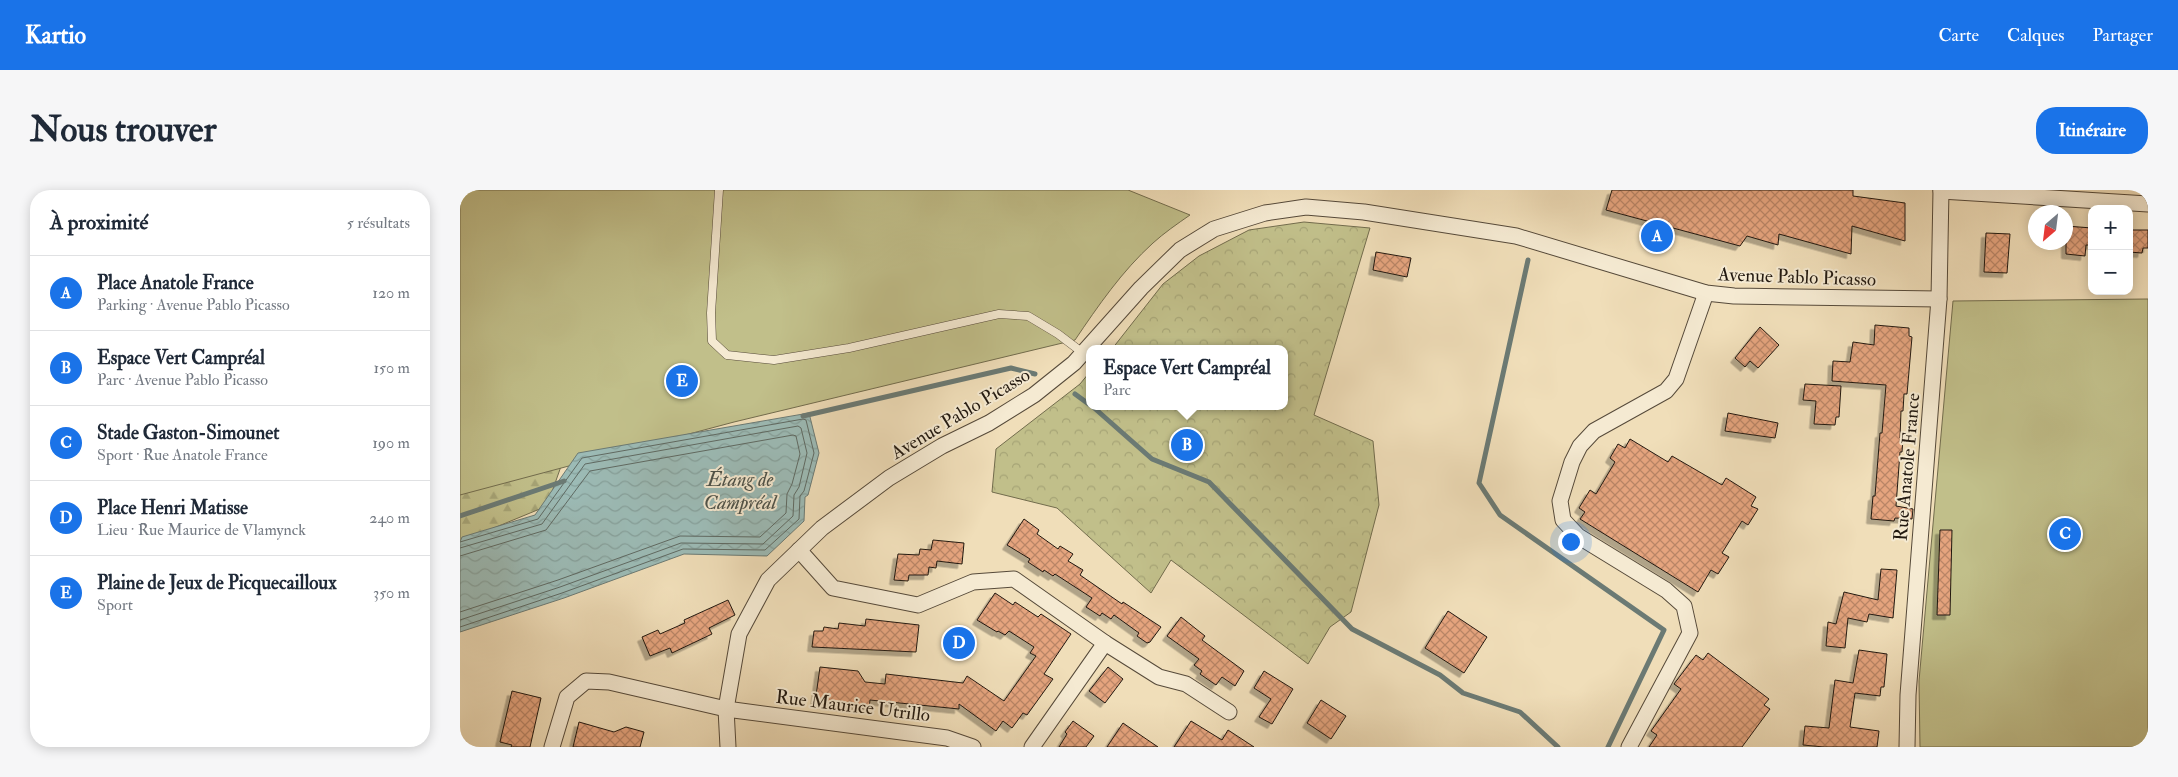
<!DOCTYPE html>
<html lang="fr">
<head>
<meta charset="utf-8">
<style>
	:root { --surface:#fff; --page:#f6f6f7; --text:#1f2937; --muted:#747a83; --line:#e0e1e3; --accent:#1a73e8 }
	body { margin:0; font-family:"IM FELL Double Pica",serif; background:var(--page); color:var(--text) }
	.controls { position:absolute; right:15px; top:15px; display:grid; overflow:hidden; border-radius:10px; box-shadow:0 2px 12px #0003 }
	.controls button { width:45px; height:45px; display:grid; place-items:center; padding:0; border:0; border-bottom:1px solid var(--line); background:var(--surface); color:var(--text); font:25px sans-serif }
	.compass { position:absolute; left:1568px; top:15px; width:45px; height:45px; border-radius:50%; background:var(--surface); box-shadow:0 2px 12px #0003; rotate:208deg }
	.you { position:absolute; left:1110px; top:351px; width:18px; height:18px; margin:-12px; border:4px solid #fff; border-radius:50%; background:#1a73e8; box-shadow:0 0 0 8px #1a73e833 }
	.badge { display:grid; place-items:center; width:32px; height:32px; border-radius:50%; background:var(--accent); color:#fff; font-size:16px; font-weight:700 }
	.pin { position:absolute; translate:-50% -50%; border:2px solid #fff; box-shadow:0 1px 5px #0006 }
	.popup { position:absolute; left:626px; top:155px; width:202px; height:65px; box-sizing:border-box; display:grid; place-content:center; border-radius:10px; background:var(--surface); filter:drop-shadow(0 1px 4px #0005); font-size:16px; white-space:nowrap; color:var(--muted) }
	.popup b { font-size:19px; color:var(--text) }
	.popup::after { content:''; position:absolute; left:50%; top:100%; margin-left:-10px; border:10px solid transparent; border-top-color:var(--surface) }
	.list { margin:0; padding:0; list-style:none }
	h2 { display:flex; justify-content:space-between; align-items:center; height:65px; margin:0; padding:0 20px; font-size:21px }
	h2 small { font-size:16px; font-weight:400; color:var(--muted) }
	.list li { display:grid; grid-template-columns:32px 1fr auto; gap:15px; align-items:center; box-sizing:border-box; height:75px; padding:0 20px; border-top:1px solid var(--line) }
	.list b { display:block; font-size:19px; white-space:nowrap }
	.list p { margin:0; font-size:16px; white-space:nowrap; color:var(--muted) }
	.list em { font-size:16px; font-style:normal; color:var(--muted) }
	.map { position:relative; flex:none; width:1688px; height:557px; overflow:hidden; border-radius:20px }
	header { display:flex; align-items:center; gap:30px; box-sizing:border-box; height:70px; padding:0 25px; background:var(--accent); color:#fff }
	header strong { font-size:24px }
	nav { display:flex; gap:28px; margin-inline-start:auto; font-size:18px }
	.intro { display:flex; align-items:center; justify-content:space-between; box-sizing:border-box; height:120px; padding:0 30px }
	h1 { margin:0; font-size:35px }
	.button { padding:12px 22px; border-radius:20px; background:var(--accent); color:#fff; font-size:18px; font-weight:700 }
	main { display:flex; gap:30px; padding:0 30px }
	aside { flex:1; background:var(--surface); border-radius:20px; box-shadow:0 2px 12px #0003 }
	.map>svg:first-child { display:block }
	.forest { fill:url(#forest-firs); stroke:#726c4d }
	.park { fill:url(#park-crowns); stroke:#726c4d }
	.garden { fill:#c1bf8a; stroke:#726c4d }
	.water { fill:url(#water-waves); stroke:#6b7a74 }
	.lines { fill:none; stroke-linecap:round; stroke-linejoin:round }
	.shore { stroke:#5f6a63; stroke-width:1 }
	.stream { stroke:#6b7a74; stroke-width:5 }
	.building { fill:url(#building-cross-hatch); stroke:#221910; filter:url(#shadow) }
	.service-casing { stroke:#564a3a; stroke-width:9 }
	.minor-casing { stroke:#564a3a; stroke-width:17 }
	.service { stroke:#f5ead2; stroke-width:8 }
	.minor { stroke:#f5ead2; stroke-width:15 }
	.labels { text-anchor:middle; stroke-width:4; stroke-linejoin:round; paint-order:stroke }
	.street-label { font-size:19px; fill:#221910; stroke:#f5ead2 }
	.water-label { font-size:20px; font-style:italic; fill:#4d524a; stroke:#f5ead2 }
</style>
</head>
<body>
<header>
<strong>Kartio</strong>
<nav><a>Carte</a><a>Calques</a><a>Partager</a></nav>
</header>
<div class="intro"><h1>Nous trouver</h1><a class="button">Itinéraire</a></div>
<main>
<aside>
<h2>À proximité<small>5 résultats</small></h2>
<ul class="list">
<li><span class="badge">A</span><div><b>Place Anatole France</b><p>Parking · Avenue Pablo Picasso</p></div><em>120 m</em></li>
<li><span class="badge">B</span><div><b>Espace Vert Campréal</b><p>Parc · Avenue Pablo Picasso</p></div><em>150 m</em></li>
<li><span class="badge">C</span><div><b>Stade Gaston-Simounet</b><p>Sport · Rue Anatole France</p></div><em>190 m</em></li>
<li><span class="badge">D</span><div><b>Place Henri Matisse</b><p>Lieu · Rue Maurice de Vlamynck</p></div><em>240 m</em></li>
<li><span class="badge">E</span><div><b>Plaine de Jeux de Picquecailloux</b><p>Sport</p></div><em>350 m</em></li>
</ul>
</aside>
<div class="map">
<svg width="1688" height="557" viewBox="0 0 1688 557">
	<defs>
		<pattern id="forest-firs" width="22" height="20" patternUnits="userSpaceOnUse" patternTransform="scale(1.25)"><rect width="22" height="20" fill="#c1bf8a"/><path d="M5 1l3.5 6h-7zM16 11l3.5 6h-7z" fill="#a6a476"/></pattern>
		<pattern id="park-crowns" width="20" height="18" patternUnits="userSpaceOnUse" patternTransform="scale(1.25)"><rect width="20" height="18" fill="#c1bf8a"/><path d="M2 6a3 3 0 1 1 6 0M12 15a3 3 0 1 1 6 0" fill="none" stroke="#a6a476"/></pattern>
		<pattern id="water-waves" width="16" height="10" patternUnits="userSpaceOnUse" patternTransform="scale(1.25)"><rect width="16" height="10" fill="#9cbbb6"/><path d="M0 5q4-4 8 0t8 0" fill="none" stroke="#86a09b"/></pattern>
		<pattern id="building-cross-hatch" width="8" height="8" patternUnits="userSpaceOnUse" patternTransform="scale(1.25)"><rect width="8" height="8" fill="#e5a47e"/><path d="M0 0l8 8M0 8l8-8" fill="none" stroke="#b98566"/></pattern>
		<filter id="shadow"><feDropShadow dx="-4.5" dy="4.5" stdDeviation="0" flood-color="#0004"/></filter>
	</defs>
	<rect width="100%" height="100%" fill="#f0deb9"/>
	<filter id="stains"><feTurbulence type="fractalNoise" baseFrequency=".004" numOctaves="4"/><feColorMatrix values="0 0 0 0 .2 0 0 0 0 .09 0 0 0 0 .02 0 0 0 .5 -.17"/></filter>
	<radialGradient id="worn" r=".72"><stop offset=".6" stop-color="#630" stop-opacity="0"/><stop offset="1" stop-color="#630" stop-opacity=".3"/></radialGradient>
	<polygon class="forest" points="111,248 87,316 0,352 0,263"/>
	<polygon class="park" points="844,32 910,38 854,225 913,251 919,315 891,422 870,437 848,474 711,370 691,403 597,318 532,302 536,259 620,194 629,183 630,216 824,216 824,159 652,159 703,94 739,66 789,40"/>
	<g class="garden">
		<path d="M0,0h668l62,25c-13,9 -26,18 -37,28 -31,28 -55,63 -78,97l-341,82 -274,73z"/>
		<polygon points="1688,109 1688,557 1460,557 1459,491 1493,111"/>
	</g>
	<polygon class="water" points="349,223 359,263 348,305 345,307 344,331 307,366 224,364 104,408 0,442 0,352 2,347 75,325 118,263"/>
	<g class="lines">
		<g class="shore">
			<polyline points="0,352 78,329 122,268 343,229 346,230 354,263 344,301 340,306 339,329 305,360 223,359 102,403 0,437"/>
			<polyline points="0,358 82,334 125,274 338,236 341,238 347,263 339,297 334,305 333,326 303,354 221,353 100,397 0,430"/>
			<polyline points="0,366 86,340 130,281 333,245 336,246 340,264 332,294 327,304 326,323 300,347 220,346 98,390 0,422"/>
		</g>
		<g class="stream">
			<polyline points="1068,70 1019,293 1040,325 1204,440 1148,557"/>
			<polyline points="615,204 630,215"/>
			<polyline points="632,216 692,269 749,292 892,439 980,485 1003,503 1060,522 1098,557"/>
			<polyline points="343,226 551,178 575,184"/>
			<polyline points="0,326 104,291"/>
		</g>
	</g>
	<g class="building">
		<polygon points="1152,0 1393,0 1393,6 1445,13 1445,51 1392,36 1391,64 1319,44 1318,55 1287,46 1280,56 1146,20"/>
		<polygon points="1606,36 1632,38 1632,55 1626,55 1625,66 1606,64"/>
		<polygon points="1669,40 1688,40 1688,58 1683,58 1682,63 1669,62"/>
		<polygon points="1526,43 1550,44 1547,83 1524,82"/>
		<polygon points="916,62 951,68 947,87 913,80"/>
		<polygon points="1415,135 1449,138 1449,146 1452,147 1447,204 1444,204 1443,221 1441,221 1440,248 1443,248 1442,262 1440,262 1436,316 1453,319 1452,329 1435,328 1434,331 1411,329 1413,306 1415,306 1420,243 1422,243 1426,195 1372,191 1373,171 1390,172 1393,152 1414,155"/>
		<polygon points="1300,137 1319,155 1298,178 1290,171 1285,177 1275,168"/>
		<polygon points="1345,194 1381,196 1379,227 1376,227 1375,235 1354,234 1356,211 1343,210"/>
		<polygon points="1268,223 1318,233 1315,248 1265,241"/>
		<polygon points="1170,249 1208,272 1212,266 1262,295 1266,288 1296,307 1291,316 1298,319 1288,335 1282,331 1262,363 1269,367 1258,384 1251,380 1238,402 1120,329 1125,322 1119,318 1130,300 1136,304 1155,272 1150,268 1158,254 1165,258"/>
		<polygon points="564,329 579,340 577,344 598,359 600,356 613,364 608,371 623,380 620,385 662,414 663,412 701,437 690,452 687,453 677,446 679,443 654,425 651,429 642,423 640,426 626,417 632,408 595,384 593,386 584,380 583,382 568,372 570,369 547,355"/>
		<polygon points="1480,340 1492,340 1490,425 1477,425"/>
		<polygon points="473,350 504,353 502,374 477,371 476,378 469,377 468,385 449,385 448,391 434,390 438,364 459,365 460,359 471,360"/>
		<polygon points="1421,379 1437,380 1433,428 1409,424 1407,432 1388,428 1385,458 1366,456 1368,432 1376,434 1384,402 1418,410"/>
		<polygon points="535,403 553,415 555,412 578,427 581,424 611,444 584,484 593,489 567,525 563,523 552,538 543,531 536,541 499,514 499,519 410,510 409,519 355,513 360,477 398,481 405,492 425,494 426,484 503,493 507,486 544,511 576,466 570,463 574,457 549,441 545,445 538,441 537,442 517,430"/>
		<polygon points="268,410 275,425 249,438 252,444 212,463 210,458 190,466 182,447 198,440 200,444 225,433 224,430"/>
		<polygon points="988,421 1027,447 1004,483 965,458"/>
		<polygon points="721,427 745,446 742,450 784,481 775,496 762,487 756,495 740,484 742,481 734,475 739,469 707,446"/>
		<polygon points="406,429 459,435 456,462 352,457 354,441 363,441 364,437 378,439 379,433 405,436"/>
		<polygon points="1399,460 1427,464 1424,497 1421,497 1420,506 1395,503 1390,537 1419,541 1417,557 1364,557 1343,555 1345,536 1369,538 1375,490 1393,493"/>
		<polygon points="1248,463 1309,509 1304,515 1310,519 1282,557 1189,557 1197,545 1191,541 1221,499 1214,494 1236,465 1243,470"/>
		<polygon points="648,477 663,489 645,513 629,501"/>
		<polygon points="804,481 833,499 812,534 799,527 811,509 794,498"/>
		<polygon points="52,501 81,508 70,557 51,557 52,555 40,552"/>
		<polygon points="861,510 886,526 871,549 847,533"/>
		<polygon points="613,531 634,546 626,557 599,557 607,544 605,542"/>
		<polygon points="731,531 762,550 768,540 794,557 714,557"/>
		<polygon points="119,532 154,542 166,537 184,542 180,557 113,557"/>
		<polygon points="663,533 673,540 698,557 647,557"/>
	</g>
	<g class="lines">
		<defs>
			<polyline id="service" points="259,0 251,123 252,151 267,165 314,170 389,158 539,124 568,126 598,144 623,163"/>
			<g id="minor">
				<polyline points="1481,1 1688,14"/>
				<polyline points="339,360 373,398 458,415 513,392 554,389 645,453 699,487 726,494 769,522"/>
				<polyline points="92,557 107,507 126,491 149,492 266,519 487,548 513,557"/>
				<polyline points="268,557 266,519 279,444 308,390 362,338 429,288 482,256 529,233 574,205 614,173 681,98 720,60 754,39 805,23 846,17 904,22 1056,46 1246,103 1274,106 1479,109"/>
				<polyline points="572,557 645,453"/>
				<polyline points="1169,557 1230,443 1224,416 1206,400 1118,346 1103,330 1100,311 1112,272 1120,256 1134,241 1206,201 1216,189 1246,103"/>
				<polyline points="1447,557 1448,505 1479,109 1481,0"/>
			</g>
		</defs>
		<use href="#service" class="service-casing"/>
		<use href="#minor" class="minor-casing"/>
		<use href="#service" class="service"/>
		<use href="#minor" class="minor"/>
	</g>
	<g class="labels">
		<g class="street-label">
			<text transform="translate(1337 86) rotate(2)" y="7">Avenue Pablo Picasso</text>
			<text transform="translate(500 223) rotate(-31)" y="7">Avenue Pablo Picasso</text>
			<text transform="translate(1446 277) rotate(-85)" y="7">Rue Anatole France</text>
			<text transform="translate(393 515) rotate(7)" y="7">Rue Maurice Utrillo</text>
		</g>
		<g class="water-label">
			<text x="280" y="296">Étang de<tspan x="280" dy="23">Campréal</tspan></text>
		</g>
	</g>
	<rect width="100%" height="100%" filter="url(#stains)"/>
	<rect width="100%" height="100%" fill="url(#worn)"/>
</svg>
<div class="controls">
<button>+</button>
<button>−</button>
</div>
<svg class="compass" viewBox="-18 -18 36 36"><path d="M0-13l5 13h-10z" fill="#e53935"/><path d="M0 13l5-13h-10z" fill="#747a83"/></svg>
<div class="you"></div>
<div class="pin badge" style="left:1197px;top:46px">A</div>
<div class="pin badge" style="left:727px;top:255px">B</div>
<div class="popup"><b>Espace Vert Campréal</b>Parc</div>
<div class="pin badge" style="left:1605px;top:344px">C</div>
<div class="pin badge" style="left:499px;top:453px">D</div>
<div class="pin badge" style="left:222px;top:191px">E</div>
</div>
</main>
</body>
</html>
